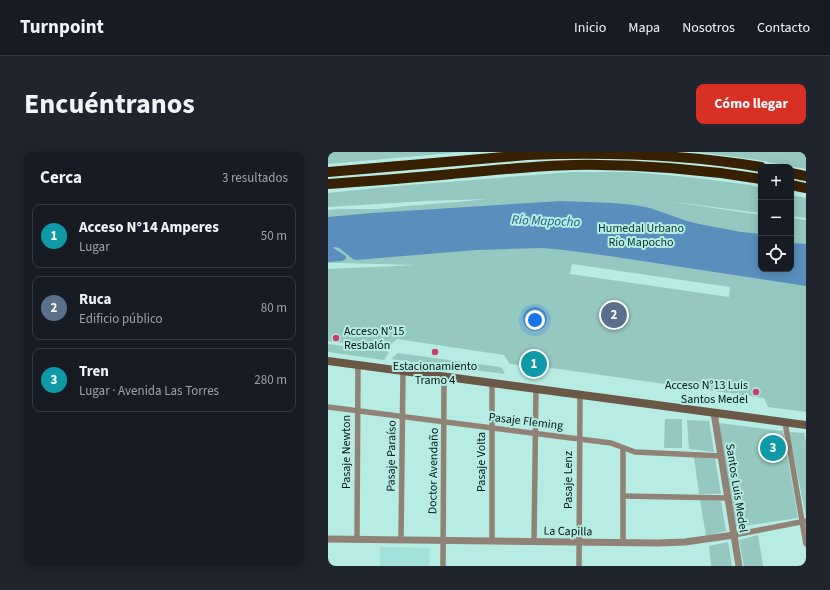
<!DOCTYPE html>
<html lang="es">
<head>
<meta charset="utf-8">
<style>
	:root { --surface:#171b24; --page:#20242c; --text:#f1f3f6; --muted:#9ea1a6; --line:#363941; --accent:#d93025 }
	body { margin:0; font-family:"Source Sans 3",sans-serif; background:var(--page); color:var(--text) }
	.controls { position:absolute; right:12px; top:12px; display:grid; overflow:hidden; border-radius:8px; box-shadow:0 2px 10px #0003 }
	.controls button { width:36px; height:36px; display:grid; place-items:center; padding:0; border:0; border-bottom:1px solid var(--line); background:var(--surface); color:var(--text); font:20px sans-serif }
	.you { position:absolute; left:207px; top:168px; width:14px; height:14px; margin:-10px; border:3px solid #fff; border-radius:50%; background:#1a73e8; box-shadow:0 0 0 6px #1a73e833 }
	.badge { display:grid; place-items:center; width:26px; height:26px; border-radius:50%; background:var(--accent); color:#fff; font-size:13px; font-weight:700 }
	.pin { position:absolute; translate:-50% -50%; border:2px solid #fff; box-shadow:0 1px 4px #0006 }
	.list { margin:0; padding:0; list-style:none }
	h2 { display:flex; justify-content:space-between; align-items:center; height:52px; margin:0; padding:0 16px; font-size:17px }
	h2 small { font-size:13px; font-weight:400; color:var(--muted) }
	.list li { display:grid; grid-template-columns:26px 1fr auto; gap:12px; align-items:center; box-sizing:border-box; height:64px; margin:0 8px 8px; padding:0 8px; border:1px solid var(--line); border-radius:8px }
	.list b { display:block; font-size:15px; white-space:nowrap }
	.list p { margin:0; font-size:13px; white-space:nowrap; color:var(--muted) }
	.list em { font-size:13px; font-style:normal; color:var(--muted) }
	.icon { flex:none; width:22px; height:22px; fill:none; stroke:currentColor; stroke-width:2; stroke-linecap:round; stroke-linejoin:round }
	.map { position:relative; flex:none; width:478px; height:414px; overflow:hidden; border-radius:8px }
	header { display:flex; align-items:center; gap:24px; box-sizing:border-box; height:56px; padding:0 20px; background:var(--surface); border-bottom:1px solid var(--line) }
	header strong { font-size:19px }
	nav { display:flex; gap:22px; margin-inline-start:auto; font-size:14px }
	.intro { display:flex; align-items:center; justify-content:space-between; box-sizing:border-box; height:96px; padding:0 24px }
	h1 { margin:0; font-size:28px }
	.button { padding:10px 18px; border-radius:8px; background:var(--accent); color:#fff; font-size:14px; font-weight:700 }
	main { display:flex; gap:24px; padding:0 24px }
	aside { flex:1; background:var(--surface); border-radius:8px; box-shadow:0 2px 10px #0003 }
	.map>svg:first-child { display:block }
	.built { fill:#a2e1d9 }
	.green { fill:#94c8c1; fill-rule:evenodd }
	.water { fill:#5a8fbd }
	.lines { fill:none; stroke-linecap:round; stroke-linejoin:round }
	.minor { stroke:#908376; stroke-width:5.5 }
	.tertiary { stroke:#908376; stroke-width:7 }
	.secondary { stroke:#6a5745; stroke-width:8 }
	.motorway { stroke:#382003; stroke-width:10 }
	.poi-dot { fill:#ca3c69; stroke:#b6ece4; stroke-width:1.5 }
	.labels { text-anchor:middle; stroke-width:4; stroke-linejoin:round; paint-order:stroke }
	.park-label { font-size:12px; fill:#073530; stroke:#b6ece4 }
	.poi-label { font-size:12px; fill:#031715; stroke:#b6ece4; text-anchor:start }
	.street-label { font-size:12px; fill:#031715; stroke:#b6ece4 }
	.water-label { font-size:13px; font-style:italic; fill:#1a5683; stroke:#b6ece4 }
</style>
</head>
<body>
<header>
<strong>Turnpoint</strong>
<nav><a>Inicio</a><a>Mapa</a><a>Nosotros</a><a>Contacto</a></nav>
</header>
<div class="intro"><h1>Encuéntranos</h1><a class="button">Cómo llegar</a></div>
<main>
<aside>
<h2>Cerca<small>3 resultados</small></h2>
<ul class="list">
<li><span class="badge" style="background:#0f9aa8">1</span><div><b>Acceso N°14 Amperes</b><p>Lugar</p></div><em>50 m</em></li>
<li><span class="badge" style="background:#5c6f8a">2</span><div><b>Ruca</b><p>Edificio público</p></div><em>80 m</em></li>
<li><span class="badge" style="background:#0f9aa8">3</span><div><b>Tren</b><p>Lugar · Avenida Las Torres</p></div><em>280 m</em></li>
</ul>
</aside>
<div class="map">
<svg width="478" height="414" viewBox="0 0 478 414">
	<rect width="100%" height="100%" fill="#b6ece4"/>
	<polygon class="built" points="52,395 102,396 101,414 52,414"/>
	<g class="green">
		<polygon points="0,0 134,0 0,12"/>
		<polygon points="369,0 478,0 478,17 430,8"/>
		<path d="M244,20h60l65,6 53,7 11,3v25l-95,-12 95,14v54h30v-51l15,2v192l-38,-5 -4,-9 -205,-29 -49,-5 -6,-9 -107,-16 -11,9 -58,-7v-72l90,-4 -79,-2h-11v-53l11,-1h40l27,-3 50,-4 31,-3 -61,2 -98,6v-14l68,-7zM244,112l158,23 -1,10 -159,-23z"/>
		<polygon points="463,43 478,46 478,66 463,64"/>
		<polygon points="0,192 61,200 56,208 0,200"/>
		<polygon points="70,201 172,215 174,216 177,222 63,207"/>
		<polygon points="337,267 354,267 354,296 336,296"/>
		<polygon points="359,268 381,269 386,300 361,297"/>
		<polygon points="391,271 455,279 470,366 408,375"/>
		<polygon points="461,280 476,281 478,290 478,365"/>
		<polygon points="366,305 387,307 393,342 371,342"/>
		<polygon points="372,348 393,349 398,379 378,384"/>
		<polygon points="430,383 435,414 416,414 411,388"/>
		<polygon points="400,390 404,414 383,414 381,394"/>
	</g>
	<g class="water">
		<polygon points="233,49 285,51 306,53 322,56 359,69 371,72 413,80 433,82 433,117 463,117 463,91 478,92 478,134 281,104 236,98 214,96 148,98 28,108 25,107 11,96 6,95 5,96 18,104 18,107 14,109 0,110 0,65 44,61"/>
		<circle cx="207" cy="167" r="12"/>
	</g>
	<g class="lines">
		<g class="minor">
			<polyline points="164,231 164,389"/>
			<polyline points="0,255 283,291 307,300 393,304"/>
			<polyline points="457,270 478,392"/>
			<polyline points="295,296 295,391"/>
			<polyline points="295,344 400,346"/>
			<polyline points="406,383 478,369"/>
			<polyline points="29,388 30,213"/>
			<polyline points="73,388 75,219"/>
			<polyline points="206,390 208,237"/>
			<polyline points="115,414 116,225"/>
			<polyline points="251,414 252,243"/>
		</g>
		<g class="tertiary">
			<polyline points="386,261 411,414"/>
			<polyline points="0,387 330,391 357,390 406,383"/>
		</g>
		<polyline class="secondary" points="0,209 478,273"/>
		<g class="motorway">
			<path d="M0,20l199,-17c78,-3 156,-1 234,12"/>
			<polyline points="463,21 478,24"/>
			<path d="M0,32c41,-3 83,-6 124,-10 41,-4 81,-8 121,-9 63,-1 126,4 188,14"/>
			<polyline points="463,33 478,36"/>
		</g>
	</g>
	<g class="poi-dot">
		<circle cx="8" cy="186" r="4"/>
		<circle cx="107" cy="200" r="4"/>
		<circle cx="428" cy="240" r="4"/>
	</g>
	<g class="labels">
		<g class="park-label">
			<text x="313" y="80">Humedal Urbano<tspan x="313" dy="14">Río Mapocho</tspan></text>
		</g>
		<g class="poi-label">
			<text x="16" y="183">Acceso N°15<tspan x="16" dy="14">Resbalón</tspan></text>
			<text x="107" y="218" text-anchor="middle">Estacionamiento<tspan x="107" dy="14">Tramo 4</tspan></text>
			<text x="420" y="237" text-anchor="end">Acceso N°13 Luis<tspan x="420" dy="14">Santos Medel</tspan></text>
		</g>
		<g class="street-label">
			<text transform="translate(198 269) rotate(7)" y="4">Pasaje Fleming</text>
			<text transform="translate(18 300) rotate(-90)" y="4">Pasaje Newton</text>
			<text transform="translate(63 304) rotate(-89)" y="4">Pasaje Paraíso</text>
			<text transform="translate(153 310) rotate(-90)" y="4">Pasaje Volta</text>
			<text transform="translate(105 319) rotate(-89)" y="4">Doctor Avendaño</text>
			<text transform="translate(240 328) rotate(-90)" y="4">Pasaje Lenz</text>
			<text transform="translate(409 336) rotate(81)" y="4">Santos Luis Medel</text>
			<text transform="translate(240 379) rotate(1)" y="4">La Capilla</text>
		</g>
		<g class="water-label">
			<text transform="translate(218 68) rotate(2)" y="5">Río Mapocho</text>
		</g>
	</g>
</svg>
<div class="controls">
<button>+</button>
<button>−</button>
<button><svg class="icon" aria-label="locate" viewBox="0 0 24 24"><circle cx="12" cy="12" r="6"/><path d="M12 2v4M12 18v4M2 12h4M18 12h4"/></svg></button>
</div>
<div class="you"></div>
<div class="pin badge" style="left:206px;top:212px;background:#0f9aa8">1</div>
<div class="pin badge" style="left:286px;top:163px;background:#5c6f8a">2</div>
<div class="pin badge" style="left:445px;top:296px;background:#0f9aa8">3</div>
</div>
</main>
</body>
</html>
